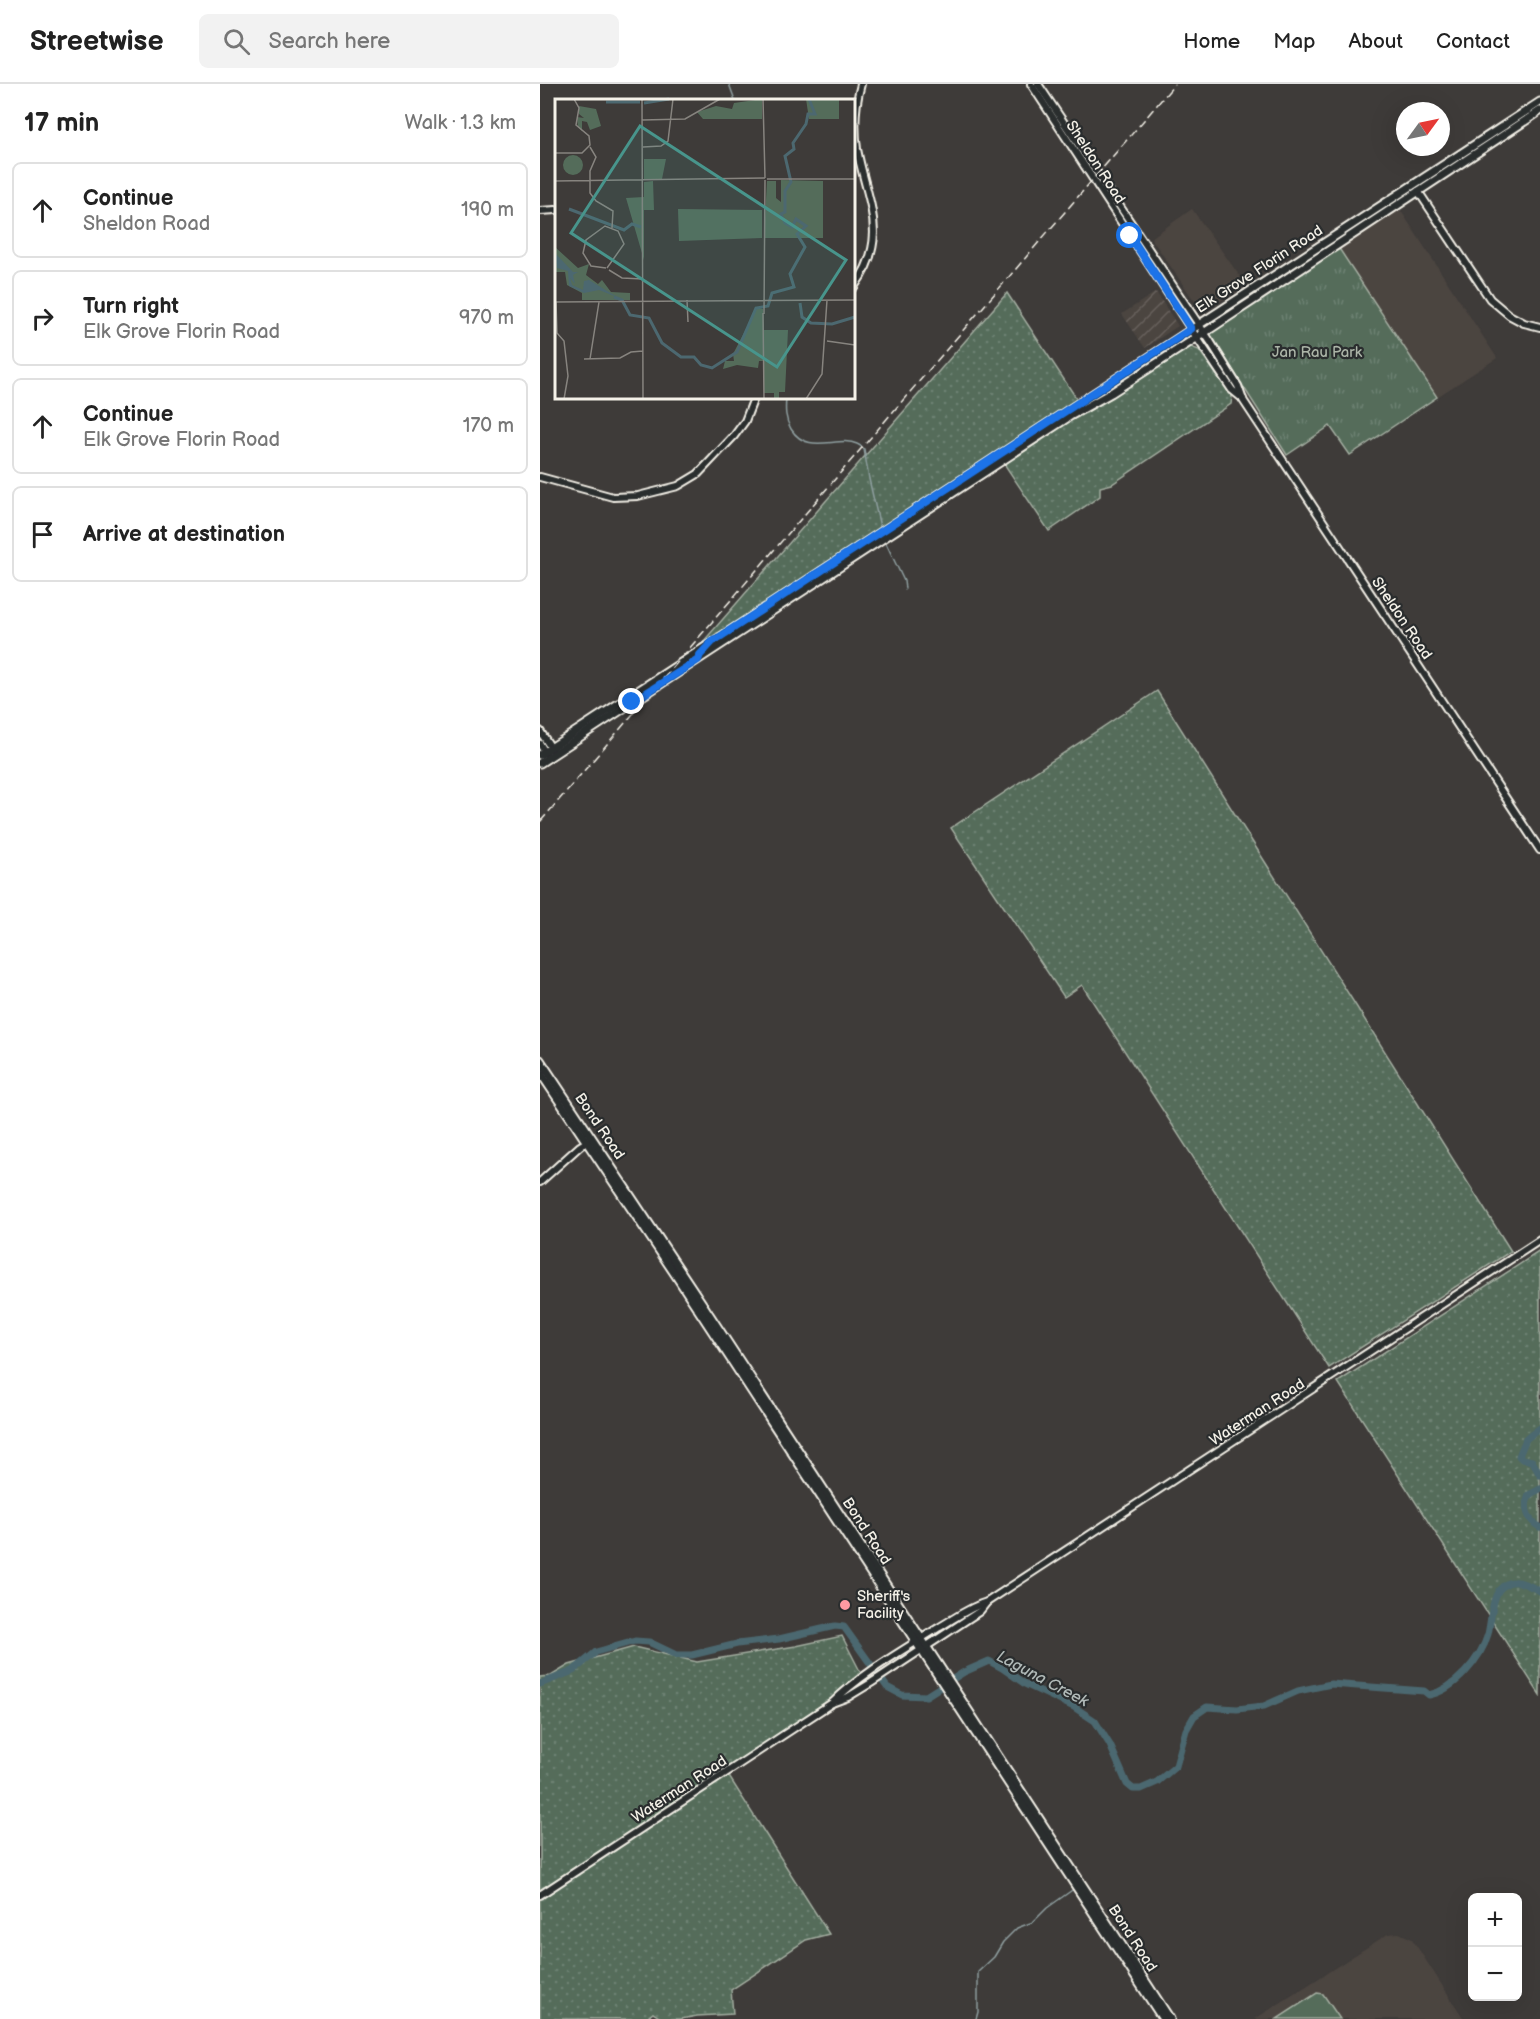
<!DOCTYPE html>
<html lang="en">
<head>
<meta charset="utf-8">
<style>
	:root { --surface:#fff; --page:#f2f2f2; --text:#222; --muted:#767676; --line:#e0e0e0 }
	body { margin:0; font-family:"Balsamiq Sans",sans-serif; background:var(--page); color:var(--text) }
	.controls { position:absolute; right:18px; bottom:18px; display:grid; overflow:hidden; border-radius:9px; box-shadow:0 6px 24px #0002 }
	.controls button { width:54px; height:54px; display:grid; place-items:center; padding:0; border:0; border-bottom:2px solid var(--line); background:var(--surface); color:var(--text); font:30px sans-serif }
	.compass { position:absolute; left:856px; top:18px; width:54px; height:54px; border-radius:50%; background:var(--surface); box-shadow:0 6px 24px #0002; rotate:57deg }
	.stop { position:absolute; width:18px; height:18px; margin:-14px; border:4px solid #1a73e8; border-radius:50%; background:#fff }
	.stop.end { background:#1a73e8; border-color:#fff; box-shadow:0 2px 6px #0008 }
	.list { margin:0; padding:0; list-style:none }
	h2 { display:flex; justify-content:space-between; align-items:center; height:78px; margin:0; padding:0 24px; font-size:26px }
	h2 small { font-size:20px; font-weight:400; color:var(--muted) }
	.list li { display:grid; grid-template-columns:39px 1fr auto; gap:18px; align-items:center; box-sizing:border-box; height:96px; margin:0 12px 12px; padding:0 12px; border:2px solid var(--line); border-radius:9px }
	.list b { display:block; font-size:22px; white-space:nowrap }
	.list p { margin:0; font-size:20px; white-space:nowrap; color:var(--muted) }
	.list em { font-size:20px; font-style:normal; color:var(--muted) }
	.icon { flex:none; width:33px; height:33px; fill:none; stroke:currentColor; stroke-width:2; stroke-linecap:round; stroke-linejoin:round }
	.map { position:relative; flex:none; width:1000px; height:1935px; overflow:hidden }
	header { display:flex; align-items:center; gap:36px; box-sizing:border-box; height:84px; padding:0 30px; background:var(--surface); border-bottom:2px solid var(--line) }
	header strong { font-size:28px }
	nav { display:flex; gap:33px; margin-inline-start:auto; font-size:21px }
	.search { width:420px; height:54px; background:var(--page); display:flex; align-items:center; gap:15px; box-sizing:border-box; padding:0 21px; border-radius:9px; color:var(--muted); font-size:22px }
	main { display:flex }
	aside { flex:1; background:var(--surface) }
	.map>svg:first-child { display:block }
	.built { fill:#4c4540 }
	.industrial { fill:url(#industrial-furrows) }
	.grass { fill:url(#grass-dots); stroke:#a4aea1; stroke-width:1.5 }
	.park { fill:url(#park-tufts); stroke:#a4aea1; stroke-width:1.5 }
	.pitch { fill:#546c5a; stroke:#a4aea1; stroke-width:1.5 }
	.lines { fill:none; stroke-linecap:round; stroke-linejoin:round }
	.stream { stroke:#8f9fa0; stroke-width:1.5 }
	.river { stroke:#4c6870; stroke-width:7 }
	.secondary-casing { stroke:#f4f1e8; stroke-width:10 }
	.primary-casing { stroke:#f4f1e8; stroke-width:11 }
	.secondary { stroke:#2a2d2e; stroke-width:6 }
	.primary { stroke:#2a2d2e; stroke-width:7 }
	.rail { stroke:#f4f1e8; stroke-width:1.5; stroke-dasharray:9 4.5; stroke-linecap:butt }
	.route { stroke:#1a73e8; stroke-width:8 }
	.poi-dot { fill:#ff9aa2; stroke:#2a2d2e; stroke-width:2 }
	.labels { text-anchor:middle; stroke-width:4.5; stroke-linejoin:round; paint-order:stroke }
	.street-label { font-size:15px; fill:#f4f1e8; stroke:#2a2d2e }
	.park-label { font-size:15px; fill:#acb5a8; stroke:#2a2d2e }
	.poi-label { font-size:15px; fill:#f4f1e8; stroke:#2a2d2e; text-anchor:start }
	.water-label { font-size:16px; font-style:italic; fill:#b1bab8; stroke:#2a2d2e }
	.inset-river { fill:none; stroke:#4c6870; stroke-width:3 }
	.inset-road { fill:none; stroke:#87847f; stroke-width:1.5 }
	.view { fill:#48958c; fill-opacity:0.15; stroke:#48958c; stroke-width:3 }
	.inset-edge { fill:none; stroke:#f4f1e8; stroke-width:3 }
</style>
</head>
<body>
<header>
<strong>Streetwise</strong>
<div class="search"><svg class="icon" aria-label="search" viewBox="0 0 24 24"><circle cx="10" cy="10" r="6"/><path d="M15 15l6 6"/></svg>Search here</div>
<nav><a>Home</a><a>Map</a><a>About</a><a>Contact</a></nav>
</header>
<main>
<aside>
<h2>17 min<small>Walk · 1.3 km</small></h2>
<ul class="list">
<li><svg class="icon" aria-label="ahead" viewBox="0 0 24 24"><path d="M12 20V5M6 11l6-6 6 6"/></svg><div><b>Continue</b><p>Sheldon Road</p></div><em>190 m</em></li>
<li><svg class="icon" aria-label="right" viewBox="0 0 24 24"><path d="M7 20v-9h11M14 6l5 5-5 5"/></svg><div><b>Turn right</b><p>Elk Grove Florin Road</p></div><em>970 m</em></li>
<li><svg class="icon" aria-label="ahead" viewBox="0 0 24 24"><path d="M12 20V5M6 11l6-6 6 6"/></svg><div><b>Continue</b><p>Elk Grove Florin Road</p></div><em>170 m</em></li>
<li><svg class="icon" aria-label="arrive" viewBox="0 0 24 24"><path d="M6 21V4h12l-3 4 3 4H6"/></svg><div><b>Arrive at destination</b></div></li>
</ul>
</aside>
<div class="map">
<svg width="1000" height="1935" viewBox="0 0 1000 1935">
	<defs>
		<pattern id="industrial-furrows" width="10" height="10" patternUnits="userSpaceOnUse" patternTransform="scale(1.5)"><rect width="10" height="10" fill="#4c4540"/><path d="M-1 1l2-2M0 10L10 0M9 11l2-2" fill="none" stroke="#66605c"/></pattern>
		<pattern id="grass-dots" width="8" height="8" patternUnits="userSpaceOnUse" patternTransform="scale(1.5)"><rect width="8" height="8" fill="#546c5a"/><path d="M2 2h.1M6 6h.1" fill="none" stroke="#6d8172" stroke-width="1.8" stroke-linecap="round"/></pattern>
		<pattern id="park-tufts" width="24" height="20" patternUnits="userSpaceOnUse" patternTransform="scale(1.5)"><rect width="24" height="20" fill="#546c5a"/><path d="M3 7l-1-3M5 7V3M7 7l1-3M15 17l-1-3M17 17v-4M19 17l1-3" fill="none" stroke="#6d8172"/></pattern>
	</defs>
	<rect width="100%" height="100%" fill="#3e3b39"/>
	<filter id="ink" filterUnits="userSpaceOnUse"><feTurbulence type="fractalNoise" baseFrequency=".0167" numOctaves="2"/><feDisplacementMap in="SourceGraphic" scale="12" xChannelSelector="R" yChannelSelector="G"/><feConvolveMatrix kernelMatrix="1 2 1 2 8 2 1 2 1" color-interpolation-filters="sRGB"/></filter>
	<g filter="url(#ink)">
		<g class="built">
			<polygon points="859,124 957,274 897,313 798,164"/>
			<polygon points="652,125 706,201 662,228 611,154"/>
			<polygon points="859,1849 872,1855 924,1935 715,1935 848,1850"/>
		</g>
		<polygon class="industrial" points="616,208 638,242 605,264 582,230"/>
		<g class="grass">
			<polygon points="467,209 546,329 651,263 659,266 692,313 691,320 572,400 560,403 560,412 509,447 463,378 129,597"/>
			<polygon points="617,607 971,1167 789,1284 542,901 524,913 411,744"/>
			<polygon points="1000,1167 1000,1611 798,1298"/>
			<polygon points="302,1552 323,1593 279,1627 188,1691 289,1850 266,1856 191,1906 193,1930 157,1932 141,1935 122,1935 113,1929 105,1935 0,1935 0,1593 11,1592 29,1581 94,1563 157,1578 256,1562"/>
		</g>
		<polygon class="park" points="798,163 897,313 810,371 790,342 747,371 669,249"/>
		<polygon class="pitch" points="777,1909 783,1910 800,1935 737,1935"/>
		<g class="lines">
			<g class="stream">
				<polyline points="189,0 195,16"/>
				<path d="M246,314c-1,12 -1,21 5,31 17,27 47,6 66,15 3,1 5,3 7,5l5,30 11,48"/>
				<polyline points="345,457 364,497 365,505"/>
				<polyline points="436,1935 438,1928 438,1888 454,1873 463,1858 477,1844 493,1838 507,1824 535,1804"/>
			</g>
			<g class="river">
				<polyline points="1000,1344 986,1355 979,1372 982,1375 992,1377 1000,1391"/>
				<path d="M1000,1405l-11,6c-6,13 -1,26 11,32"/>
				<path d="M0,1600l33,-13 23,-19 39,-11 14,1 27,13h16l45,-11 42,-5 56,-13 9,1 43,60 15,8 24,1 38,-24 25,-11 13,7 23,16 49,23 21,14 15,24 17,39 6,5h8l16,-7 19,-16 10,-36 8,-14 13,-9 30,2 27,-3 34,-15 33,-7 93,7 5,4c25,-5 52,-36 59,-61 3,-12 4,-40 14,-47 12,-11 26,-2 38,4"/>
			</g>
			<defs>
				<g id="secondary">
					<polyline points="491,0 651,245 692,306 703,315"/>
					<polyline points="498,0 670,257 698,302 703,316 1000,766"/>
					<polyline points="878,107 950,215 969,231 984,239 1000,243"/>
					<polyline points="0,127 16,126"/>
					<path d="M314,203c37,-50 13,-85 3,-138 -3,-22 -2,-44 4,-65"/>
					<polyline points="0,393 73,413 98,412 138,402 158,390 194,352 205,337 214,314"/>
					<polyline points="0,647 13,667"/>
					<polyline points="0,660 6,670"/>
					<polyline points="0,1098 40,1062 50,1056"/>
					<polyline points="292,1619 308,1613 331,1599 440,1527 447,1518 1000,1156"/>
					<path d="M0,1811l292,-192c30,-30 70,-52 106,-75 16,-9 31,-21 49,-26"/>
				</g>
				<g id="primary">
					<polyline points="0,671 1000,18"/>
					<polyline points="0,679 530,332 571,309 670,245 1000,27"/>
					<polyline points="0,976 161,1218 630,1935"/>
					<polyline points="0,988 135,1190 623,1935"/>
				</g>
			</defs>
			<use href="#secondary" class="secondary-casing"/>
			<use href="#primary" class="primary-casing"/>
			<use href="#secondary" class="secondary"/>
			<use href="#primary" class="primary"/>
			<polyline class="rail" points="0,738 635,0"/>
		</g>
	</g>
	<g class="lines" filter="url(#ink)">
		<polyline class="route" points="92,618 158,576 160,571 172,558 651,245 590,152"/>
	</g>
	<circle class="poi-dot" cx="305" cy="1521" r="6"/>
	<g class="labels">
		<g class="street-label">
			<text transform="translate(556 78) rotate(57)" y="5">Sheldon Road</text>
			<text transform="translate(719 185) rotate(-33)" y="5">Elk Grove Florin Road</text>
			<text transform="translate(862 534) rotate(56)" y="5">Sheldon Road</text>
			<text transform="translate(60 1042) rotate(56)" y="5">Bond Road</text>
			<text transform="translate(717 1328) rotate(-33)" y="5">Waterman Road</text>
			<text transform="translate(327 1447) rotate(57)" y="5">Bond Road</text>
			<text transform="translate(139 1705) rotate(-33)" y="5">Waterman Road</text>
			<text transform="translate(593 1854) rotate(57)" y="5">Bond Road</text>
		</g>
		<g class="park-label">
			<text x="777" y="273">Jan Rau Park</text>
		</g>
		<g class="poi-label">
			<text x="317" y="1517">Sheriff's<tspan x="317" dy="17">Facility</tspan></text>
		</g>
		<g class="water-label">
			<text transform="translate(503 1594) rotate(28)" y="6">Laguna Creek</text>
		</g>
	</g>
	<g transform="translate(15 15)">
		<rect width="300" height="300" fill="#3e3b39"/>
		<path d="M207,0v20h-59l-6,-7 19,-6 16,3 2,-6zM251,0h33v20h-30zM8 66a10 10 0 1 1 20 0a10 10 0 1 1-20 0ZM226,81l42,1v57h-59l3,-57h9v17l5,4zM98,82l1,29h-10v50l-18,-62 18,-1v-15zM123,110l84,1v28l-83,3zM202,209l6,1 1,21h24l-3,62h-6v7h-5v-6h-10l-1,-32h-29l-1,-7z" fill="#546c5a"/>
		<path d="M24,7l17,3 5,17 -11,4 -3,-8 -5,-1v10l-4,-4 -1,-10 7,1 -5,-4zM89,60h22l-4,20h-18zM0,148l23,21 11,-4 -3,11 12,9 4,-4 9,12 19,1v7h-48v-7l-15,-8 -2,-13h-10zM170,262h34l-1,7 -21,-3 -14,4z" fill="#546c5a"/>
		<path d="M0,154l18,19h5l-5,3 2,9 -5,-6 2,7 11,5 1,-9 5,-1 28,17 -18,-7 -15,3 -15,-7 -1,-15 -11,-3z" fill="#4c6870"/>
		<path class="inset-river" d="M51,3h34M89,4l25,-4M14,110l55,21 8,-6 9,3M59,198l8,3 8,15 19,3 13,25 19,14h13l7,8 11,3 25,-16 19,-44 12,-2 4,-13 22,-6 -4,-13 15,-27 -8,-13 9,-8 -10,-7 -4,8 -7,-4 -4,-9 4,-2v-21l6,-9 -6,-26 9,-7 -1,-6 13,-19 2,-10h7l-6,-15M245,204l2,14 9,6 21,1 23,-7"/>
		<path class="inset-road" d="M87,0l1,300M208,0l2,79M87,21l43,-1 35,-20M35,48l6,10 -6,14v22l6,8 17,10 -1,17M88,48l18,-1 7,-5 5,-42M0,54h27l8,-8 -1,-9 -13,-11 3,-17 -5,-9M212,80h88M0,82l210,-3M51,169l-15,-2 -8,-13 3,-13 19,-14 13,5 6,13 -17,24M54,171l13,8 21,1M132,201l1,22M0,203l300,-2M1,203l1,31 7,8 4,35 -4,23M208,214l1,86M209,215l1,-134M272,242l28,4M29,260l36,-1 11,-6 12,-1M35,260l9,-57M251,300l16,-25 5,-74"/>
		<path class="view" d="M85,27l206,134 -69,107 -206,-134z"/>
		<rect width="300" height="300" class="inset-edge"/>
	</g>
</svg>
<div class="controls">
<button>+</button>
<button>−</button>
</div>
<svg class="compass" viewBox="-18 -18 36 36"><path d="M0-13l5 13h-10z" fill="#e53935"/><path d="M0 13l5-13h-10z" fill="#767676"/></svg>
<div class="stop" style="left:590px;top:152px"></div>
<div class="stop end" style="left:92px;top:618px"></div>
</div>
</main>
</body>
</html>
